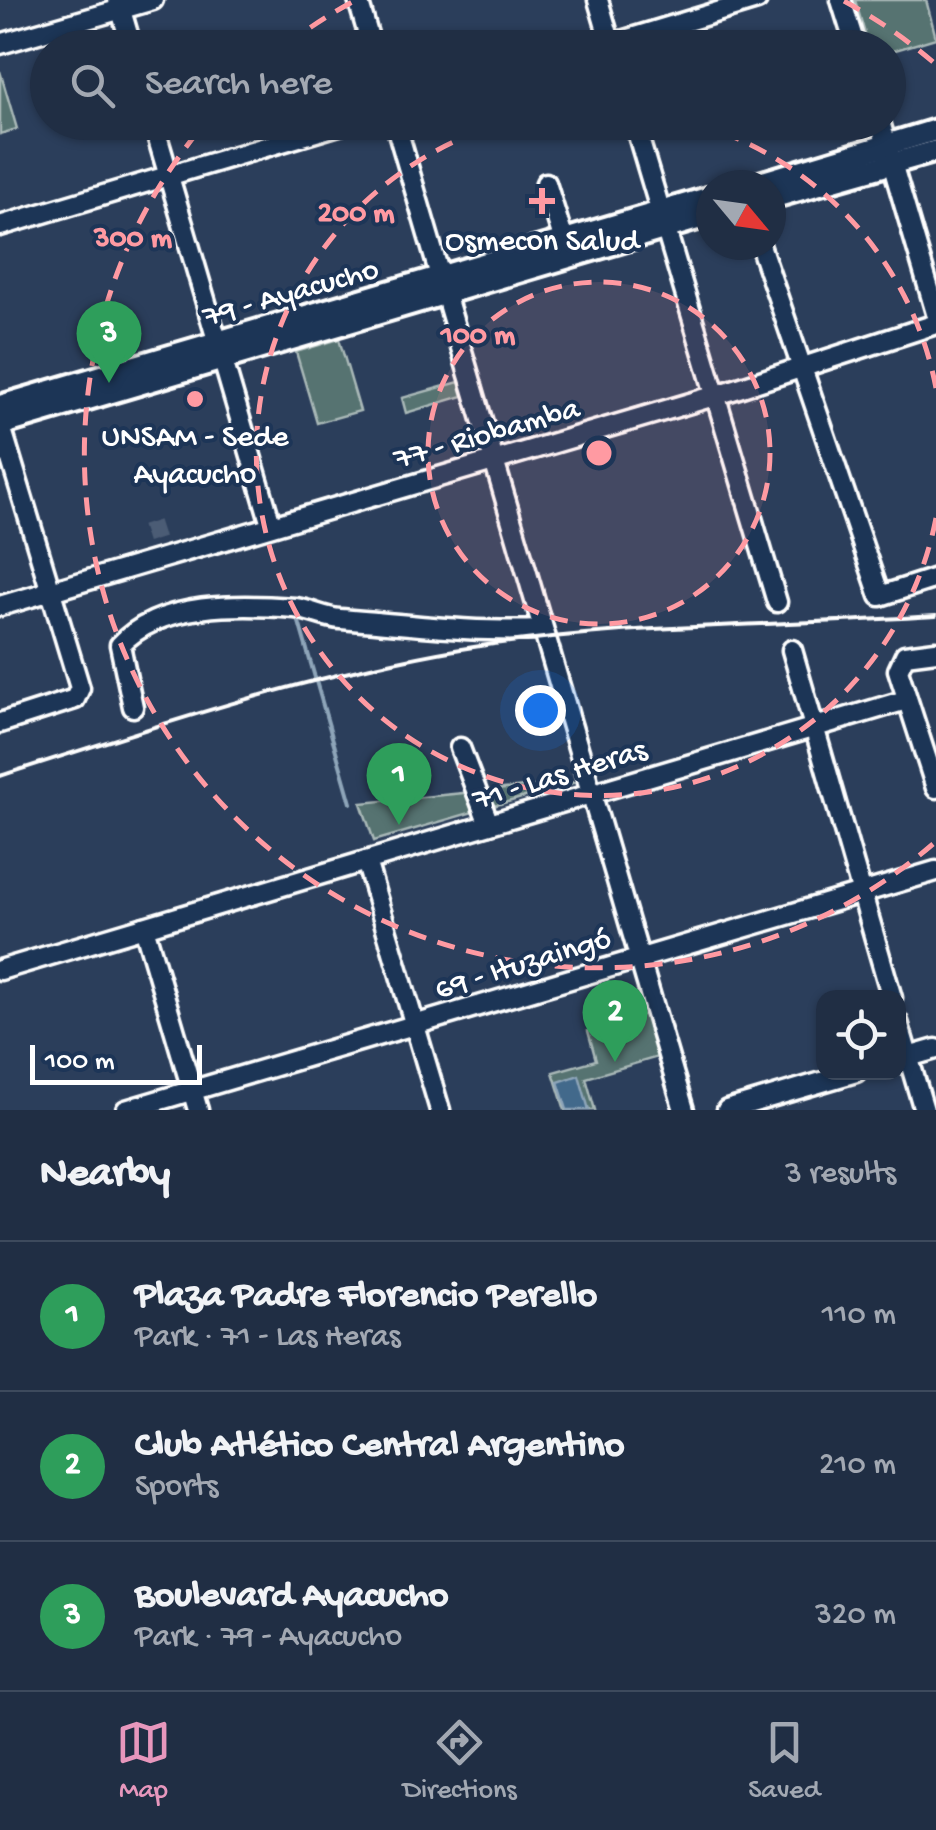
<!DOCTYPE html>
<html lang="en">
<head>
<meta charset="utf-8">
<style>
	:root { --surface:#202e44; --page:#28364b; --text:#f1f3f6; --muted:#a2a8b2; --line:#3d4a5d; --accent:#e797bd }
	body { margin:0; font-family:"Gochi Hand",sans-serif; background:var(--page); color:var(--text) }
	.controls { position:absolute; right:30px; bottom:30px; display:grid; overflow:hidden; border-radius:20px; box-shadow:0 2px 8px #0004 }
	.controls button { width:90px; height:90px; display:grid; place-items:center; padding:0; border:0; border-bottom:2px solid var(--line); background:var(--surface); color:var(--text); font:50px sans-serif }
	.compass { position:absolute; left:696px; top:170px; width:90px; height:90px; border-radius:50%; background:var(--surface); box-shadow:0 2px 8px #0004; rotate:119deg }
	.scale { position:absolute; left:30px; bottom:25px; width:172px; box-sizing:border-box; padding-left:10px; border:5px solid #fff; border-top:0; font-size:28px; line-height:35px; white-space:nowrap; color:#fff; -webkit-text-stroke:8px #1d3557; paint-order:stroke }
	.you { position:absolute; left:540px; top:710px; width:35px; height:35px; margin:-25px; border:8px solid #fff; border-radius:50%; background:#1a73e8; box-shadow:0 0 0 15px #1a73e833 }
	.badge { display:grid; place-items:center; width:65px; height:65px; border-radius:50%; background:var(--accent); color:#fff; font-size:32px; font-weight:700 }
	.pin { position:absolute; translate:-50% -82px; filter:drop-shadow(0 2px 5px #0008) }
	.pin::after { content:''; position:absolute; top:52px; width:35px; height:30px; background:inherit; clip-path:polygon(0 0,100% 0,50% 100%) }
	.list { margin:0; padding:0; list-style:none }
	h2 { display:flex; justify-content:space-between; align-items:center; height:130px; margin:0; padding:0 40px; font-size:42px }
	h2 small { font-size:32px; font-weight:400; color:var(--muted) }
	.list li { display:grid; grid-template-columns:65px 1fr auto; gap:30px; align-items:center; box-sizing:border-box; height:150px; padding:0 40px; border-top:2px solid var(--line) }
	.list b { display:block; font-size:38px; white-space:nowrap }
	.list p { margin:0; font-size:32px; white-space:nowrap; color:var(--muted) }
	.list em { font-size:32px; font-style:normal; color:var(--muted) }
	.icon { flex:none; width:55px; height:55px; fill:none; stroke:currentColor; stroke-width:2; stroke-linecap:round; stroke-linejoin:round }
	.map { position:relative; flex:none; width:936px; height:1110px; overflow:hidden }
	.search { position:absolute; background:var(--surface); box-shadow:0 2px 8px #0004; left:30px; right:30px; top:30px; height:110px; display:flex; align-items:center; gap:25px; box-sizing:border-box; padding:0 35px; border-radius:55px; color:var(--muted); font-size:38px }
	.sheet { height:580px; background:var(--surface) }
	nav { display:flex; justify-content:space-around; align-items:center; box-sizing:border-box; height:140px; border-top:2px solid var(--line); background:var(--surface); font-size:28px; color:var(--muted) }
	nav a { display:grid; justify-items:center; gap:5px }
	nav .on { color:var(--accent) }
	.map>svg:first-child { display:block }
	.green { fill:#567371; stroke:#aab9b8; stroke-width:2.5 }
	.water { fill:#43698b; stroke:#8ea5b9; stroke-width:2.5 }
	.lines { fill:none; stroke-linecap:round; stroke-linejoin:round }
	.stream { stroke:#8ea5b9; stroke-width:4 }
	.minor-tunnel { stroke:#4b5b74; stroke-width:18; stroke-dasharray:18 9; stroke-linecap:butt }
	.minor-casing { stroke:#fff; stroke-width:25 }
	.major-casing { stroke:#fff; stroke-width:28 }
	.minor { stroke:#1d3557; stroke-width:18 }
	.major { stroke:#1d3557; stroke-width:20 }
	.rail { stroke:#fff; stroke-width:4 }
	.ring { fill:none; stroke:#ff9aa2; stroke-width:5; stroke-dasharray:18 12 }
	.poi-dot { fill:#ff9aa2; stroke:#1d3557; stroke-width:4 }
	.labels { text-anchor:middle; stroke-width:8; stroke-linejoin:round; paint-order:stroke }
	.poi-label { font-size:32px; fill:#fff; stroke:#1d3557 }
	.street-label { font-size:32px; fill:#fff; stroke:#1d3557 }
	.centre { fill:#ff9aa2; stroke:#1d3557; stroke-width:5 }
	.ring-label { font-size:30px; text-anchor:middle; font-weight:bold; fill:#ff9aa2; stroke:#1d3557; stroke-width:8; stroke-linejoin:round; paint-order:stroke }
</style>
</head>
<body>
<div class="map">
<svg width="936" height="1110" viewBox="0 0 936 1110">
	<rect width="100%" height="100%" fill="#2b3e5b"/>
	<filter id="ink" filterUnits="userSpaceOnUse"><feTurbulence type="fractalNoise" baseFrequency=".01" numOctaves="2"/><feDisplacementMap in="SourceGraphic" scale="20" xChannelSelector="R" yChannelSelector="G"/><feConvolveMatrix kernelMatrix="1 2 1 2 8 2 1 2 1" color-interpolation-filters="sRGB"/></filter>
	<g filter="url(#ink)">
		<g class="green">
			<polygon points="855,0 926,0 936,38 889,52 888,48 869,47"/>
			<polygon points="0,71 17,129 0,134"/>
			<polygon points="339,339 360,411 317,423 296,352"/>
			<polygon points="459,382 463,396 406,413 402,398"/>
			<polygon points="576,782 374,841 361,803"/>
			<polygon points="645,1014 658,1057 586,1078 595,1110 565,1110 553,1072 596,1060 588,1031"/>
		</g>
		<polygon class="water" points="579,1075 589,1110 567,1110 558,1082"/>
		<g class="lines">
			<polyline class="stream" points="299,622 351,803"/>
			<polyline class="minor-tunnel" points="150,523 158,548"/>
			<defs>
				<g id="minor">
					<polyline points="118,0 132,48"/>
					<polyline points="358,0 372,48"/>
					<polyline points="598,0 612,48"/>
					<polyline points="841,0 856,48"/>
					<polyline points="0,44 153,0"/>
					<polyline points="598,48 757,0"/>
					<polyline points="153,122 271,524"/>
					<polyline points="395,122 684,1110"/>
					<polyline points="634,122 777,602"/>
					<polyline points="880,122 936,313"/>
					<polyline points="546,183 564,241"/>
					<polyline points="0,226 349,122"/>
					<polyline points="760,245 880,596 936,578"/>
					<polyline points="0,423 80,688 75,699 0,723"/>
					<polyline points="0,606 714,396 936,324"/>
					<polyline points="792,650 892,998"/>
					<polyline points="936,651 905,655 898,670 936,788"/>
					<path d="M133,707l-13,-62c40,-44 121,-41 175,-37 16,2 30,10 45,11 66,5 133,14 200,11"/>
					<polyline points="460,748 489,824"/>
					<polyline points="366,861 440,1110"/>
					<polyline points="144,927 198,1110"/>
					<polyline points="0,970 906,700"/>
					<polyline points="898,1022 924,1110"/>
					<polyline points="898,1060 936,1049"/>
					<polyline points="126,1110 936,871"/>
					<polyline points="727,1110 856,1072"/>
				</g>
				<g id="major">
					<polyline points="753,185 936,130"/>
					<polyline points="771,198 936,151"/>
					<polyline points="0,406 711,197"/>
					<polyline points="0,425 711,215"/>
				</g>
			</defs>
			<use href="#minor" class="minor-casing"/>
			<use href="#major" class="major-casing"/>
			<use href="#minor" class="minor"/>
			<use href="#major" class="major"/>
			<path class="rail" d="M0,776c145,-46 288,-95 438,-123 163,-30 333,-26 498,-37"/>
		</g>
	</g>
	<circle cx="599" cy="453" r="171" fill="#ff9aa2" fill-opacity=".12"/>
	<g class="ring">
		<circle cx="599" cy="453" r="171"/>
		<path d="M936 518A343 343 0 1 1 504 123M694 123A343 343 0 0 1 936 388"/>
		<path d="M933 844A514 514 0 0 1 205 123M286 45A514 514 0 0 1 354 1M844 1A514 514 0 0 1 933 62"/>
	</g>
	<g class="poi-dot">
		<path d="M537 186h10v10h10v10h-10v10h-10v-10h-10v-10h10z"/>
		<circle cx="195" cy="399" r="10"/>
	</g>
	<g class="labels">
		<g class="poi-label">
			<text x="542" y="249">Osmecon Salud</text>
			<text x="195" y="445">UNSAM - Sede<tspan x="195" dy="37">Ayacucho</tspan></text>
		</g>
		<g class="street-label">
			<text transform="translate(290 290) rotate(-16)" y="11">79 - Ayacucho</text>
			<text transform="translate(486 431) rotate(-16)" y="11">77 - Riobamba</text>
			<text transform="translate(559 772) rotate(-17)" y="11">71 - Las Heras</text>
			<text transform="translate(522 961) rotate(-17)" y="11">69 - Ituzaingó</text>
		</g>
	</g>
	<circle cx="599" cy="453" r="15" class="centre"/>
	<g class="ring-label">
		<text x="356" y="221">200 m</text>
		<text x="133" y="246">300 m</text>
		<text x="478" y="343">100 m</text>
	</g>
</svg>
<div class="controls">
<button><svg class="icon" aria-label="locate" viewBox="0 0 24 24"><circle cx="12" cy="12" r="6"/><path d="M12 2v4M12 18v4M2 12h4M18 12h4"/></svg></button>
</div>
<svg class="compass" viewBox="-18 -18 36 36"><path d="M0-13l5 13h-10z" fill="#e53935"/><path d="M0 13l5-13h-10z" fill="#a2a8b2"/></svg>
<div class="scale">100 m</div>
<div class="you"></div>
<div class="pin badge" style="left:399px;top:825px;background:#2e9e5b">1</div>
<div class="pin badge" style="left:615px;top:1062px;background:#2e9e5b">2</div>
<div class="pin badge" style="left:109px;top:383px;background:#2e9e5b">3</div>
<div class="search"><svg class="icon" aria-label="search" viewBox="0 0 24 24"><circle cx="10" cy="10" r="6"/><path d="M15 15l6 6"/></svg>Search here</div>
</div>
<section class="sheet">
<h2>Nearby<small>3 results</small></h2>
<ul class="list">
<li><span class="badge" style="background:#2e9e5b">1</span><div><b>Plaza Padre Florencio Perello</b><p>Park · 71 - Las Heras</p></div><em>110 m</em></li>
<li><span class="badge" style="background:#2e9e5b">2</span><div><b>Club Atlético Central Argentino</b><p>Sports</p></div><em>210 m</em></li>
<li><span class="badge" style="background:#2e9e5b">3</span><div><b>Boulevard Ayacucho</b><p>Park · 79 - Ayacucho</p></div><em>320 m</em></li>
</ul>
</section>
<nav>
<a class="on"><svg class="icon" aria-label="map" viewBox="0 0 24 24"><path d="M3 6l6-2 6 2 6-2v14l-6 2-6-2-6 2zM9 4v14M15 6v14"/></svg>Map</a>
<a><svg class="icon" aria-label="directions" viewBox="0 0 24 24"><path d="M12 3l9 9-9 9-9-9zM9 14v-3h6M13 9l2 2-2 2"/></svg>Directions</a>
<a><svg class="icon" aria-label="saved" viewBox="0 0 24 24"><path d="M7 4h10v16l-5-4-5 4z"/></svg>Saved</a>
</nav>
</body>
</html>
